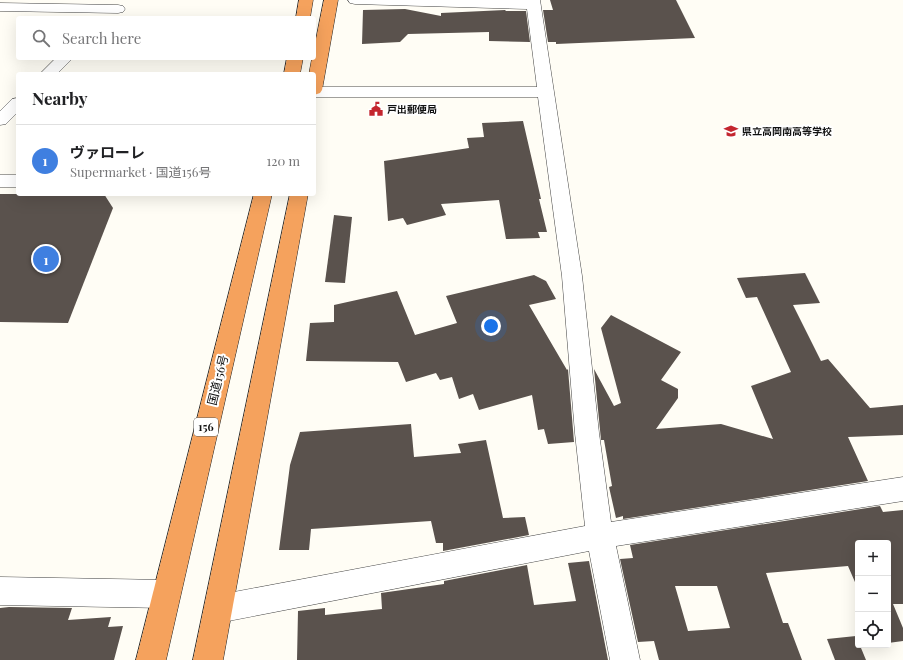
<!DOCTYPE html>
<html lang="en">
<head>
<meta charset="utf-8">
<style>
	:root { --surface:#fff; --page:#f6f6f6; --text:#202124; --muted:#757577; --line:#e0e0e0; --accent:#111827 }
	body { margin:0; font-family:"Playfair Display","Noto Sans JP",serif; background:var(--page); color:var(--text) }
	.controls { position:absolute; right:12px; bottom:12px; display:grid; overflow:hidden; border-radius:4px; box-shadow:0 4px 16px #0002 }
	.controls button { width:36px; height:36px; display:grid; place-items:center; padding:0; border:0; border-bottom:1px solid var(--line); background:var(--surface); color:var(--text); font:20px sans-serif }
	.you { position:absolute; left:491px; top:326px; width:14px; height:14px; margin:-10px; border:3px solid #fff; border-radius:50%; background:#1a73e8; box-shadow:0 0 0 6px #1a73e833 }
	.badge { display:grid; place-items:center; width:26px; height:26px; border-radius:50%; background:var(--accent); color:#fff; font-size:13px; font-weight:700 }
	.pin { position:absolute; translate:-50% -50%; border:2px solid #fff; box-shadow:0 1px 4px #0006 }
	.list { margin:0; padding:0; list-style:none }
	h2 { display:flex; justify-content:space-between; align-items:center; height:52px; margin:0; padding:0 16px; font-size:17px }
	h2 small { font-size:13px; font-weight:400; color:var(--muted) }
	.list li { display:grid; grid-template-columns:26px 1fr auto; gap:12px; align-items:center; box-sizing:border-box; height:72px; padding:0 16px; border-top:1px solid var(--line) }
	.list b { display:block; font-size:15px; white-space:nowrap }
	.list p { margin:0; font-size:13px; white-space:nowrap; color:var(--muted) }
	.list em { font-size:13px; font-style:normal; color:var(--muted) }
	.icon { flex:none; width:22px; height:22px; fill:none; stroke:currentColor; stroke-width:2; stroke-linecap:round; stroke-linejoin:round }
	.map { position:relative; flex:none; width:903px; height:660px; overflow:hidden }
	.search { position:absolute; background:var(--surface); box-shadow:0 4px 16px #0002; left:16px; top:16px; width:300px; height:44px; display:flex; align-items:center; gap:10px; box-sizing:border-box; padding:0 14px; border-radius:4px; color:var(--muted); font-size:15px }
	.panel { position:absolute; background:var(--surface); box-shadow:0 4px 16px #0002; left:16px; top:72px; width:300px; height:124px; border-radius:4px }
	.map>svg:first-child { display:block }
	.building { fill:#5a524d; fill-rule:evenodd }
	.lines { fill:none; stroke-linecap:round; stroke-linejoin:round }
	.minor-casing { stroke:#444; stroke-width:1 }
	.highway-casing { stroke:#222; stroke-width:1 }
	.minor { fill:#fff; fill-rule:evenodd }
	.highway { fill:#f5a25d; fill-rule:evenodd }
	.labels { text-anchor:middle; stroke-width:4; stroke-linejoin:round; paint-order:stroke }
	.far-poi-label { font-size:10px; font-weight:bold; fill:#111; stroke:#fff; text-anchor:start }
	.shield { fill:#fff; stroke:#585858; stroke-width:1 }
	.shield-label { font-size:11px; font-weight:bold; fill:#111 }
	.street-label { font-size:12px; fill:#111; stroke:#fff }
</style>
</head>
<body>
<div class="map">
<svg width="903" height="660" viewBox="0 0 903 660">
	<rect width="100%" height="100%" fill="#fffdf5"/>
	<g class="building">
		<polygon points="550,0 676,0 695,38 556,44 556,42 548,42 543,10 553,10"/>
		<polygon points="405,9 441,16 441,13 505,10 506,11 526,11 530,42 489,41 489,32 408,34 400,42 362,44 363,10"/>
		<polygon points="523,121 541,199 539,199 547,232 538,232 540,238 506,239 499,200 441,204 446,215 407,225 403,218 388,221 384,161 469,148 467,138 484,137 482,123"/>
		<polygon points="0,194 104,194 113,208 68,323 0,322"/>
		<polygon points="334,215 352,217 345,283 325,282"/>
		<polygon points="805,273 820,303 793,305 821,361 828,359 870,408 903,405 903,435 848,437 868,481 623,519 623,516 616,518 609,487 612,486 604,440 601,440 594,369 614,406 621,403 601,328 611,315 681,352 661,380 678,389 678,398 656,429 721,424 773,439 751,386 791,372 757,297 746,298 737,278"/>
		<polygon points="534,275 546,281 556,299 529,305 567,370 568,369 574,442 548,444 544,429 538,430 532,395 479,410 473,394 459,399 452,377 440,380 436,373 406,382 398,362 306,361 310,323 334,322 334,305 397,291 415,335 457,323 446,296"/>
		<polygon points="411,424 414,457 461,453 458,444 486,440 503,518 525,517 529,535 443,551 443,543 436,543 431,521 311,529 309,550 279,550 290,465 300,432"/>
		<path d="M880,506l3,6 20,-2v94h-10l10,24v13l-15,2v-100h-30v46l-10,-23 -82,7 17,50h5l14,37h-143l-5,-19 -16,1 -18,-83 13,-1 -3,-13zM675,586h42l13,42 -42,3z"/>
		<polygon points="589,561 608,660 297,660 298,611 325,608 325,615 382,609 381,593 444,584 444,581 527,565 534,605 576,601 568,563"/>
		<polygon points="9,607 72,608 68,620 111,617 108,627 123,626 114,660 0,660 0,608"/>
		<polygon points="856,636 866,660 835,660 827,639"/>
	</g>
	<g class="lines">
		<defs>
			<g id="minor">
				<polygon points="348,0 540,0 582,276 599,433 611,522 903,477 903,501 616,546 640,660 610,660 589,551 218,623 208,619 204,609 208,599 218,595 585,526 575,433 562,276 538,97 314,97 314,87 537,87 527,9 355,4 350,3"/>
				<polygon points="0,3 118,5 123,6 125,9 123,12 118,13 0,11"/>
				<polygon points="56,58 73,58 57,74 40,74"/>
				<polygon points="18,98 18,112 6,124 0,125 0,111 12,99"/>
				<rect x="0" y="175" width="18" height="12"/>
				<polygon points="0,577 166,580 176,584 180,594 176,604 166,608 0,605"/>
			</g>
			<g id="highway">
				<polygon points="299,0 313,0 310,18 296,18"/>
				<polygon points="324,0 338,0 322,90 320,93 314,95 314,74 309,74 312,58 314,58 314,49"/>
				<polygon points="287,58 303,58 300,74 284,74"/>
				<polygon points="254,194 272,194 166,660 136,660"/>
				<polygon points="290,194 308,194 223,660 193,660"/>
			</g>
		</defs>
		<use href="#minor" class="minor-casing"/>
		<use href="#highway" class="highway-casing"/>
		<use href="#minor" class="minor"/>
		<use href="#highway" class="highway"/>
	</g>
	<defs>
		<symbol id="civic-bare" viewBox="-9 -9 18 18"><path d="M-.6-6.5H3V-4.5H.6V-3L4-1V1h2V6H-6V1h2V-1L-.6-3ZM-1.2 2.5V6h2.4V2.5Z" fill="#c4262e" stroke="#fff" stroke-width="2.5" paint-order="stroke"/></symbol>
		<symbol id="school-bare" viewBox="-9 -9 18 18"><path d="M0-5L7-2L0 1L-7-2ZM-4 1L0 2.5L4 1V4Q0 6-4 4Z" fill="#c4262e" stroke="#fff" stroke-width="2.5" paint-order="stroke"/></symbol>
	</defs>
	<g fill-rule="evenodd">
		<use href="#civic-bare" x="366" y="99" width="20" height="20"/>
		<use href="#school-bare" x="721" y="121" width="20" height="20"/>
	</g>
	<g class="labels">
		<g class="far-poi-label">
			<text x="387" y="113">戸出郵便局</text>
			<text x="742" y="135">県立高岡南高等学校</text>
		</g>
		<rect class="shield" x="194" y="418" width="24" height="18" rx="3"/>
		<g class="shield-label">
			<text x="206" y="431">156</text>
		</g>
		<g class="street-label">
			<text transform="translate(218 380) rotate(-76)" y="4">国道156号</text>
		</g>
	</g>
</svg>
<div class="controls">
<button>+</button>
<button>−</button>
<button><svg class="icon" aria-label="locate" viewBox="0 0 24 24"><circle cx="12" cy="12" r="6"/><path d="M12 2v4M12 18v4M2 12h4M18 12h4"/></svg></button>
</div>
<div class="you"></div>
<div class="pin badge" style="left:46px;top:259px;background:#3f7fe0">1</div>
<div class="search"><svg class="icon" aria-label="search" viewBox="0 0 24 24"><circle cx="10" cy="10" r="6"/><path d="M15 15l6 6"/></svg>Search here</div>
<section class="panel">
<h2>Nearby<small></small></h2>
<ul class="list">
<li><span class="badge" style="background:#3f7fe0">1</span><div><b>ヴァローレ</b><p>Supermarket · 国道156号</p></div><em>120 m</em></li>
</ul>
</section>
</div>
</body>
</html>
